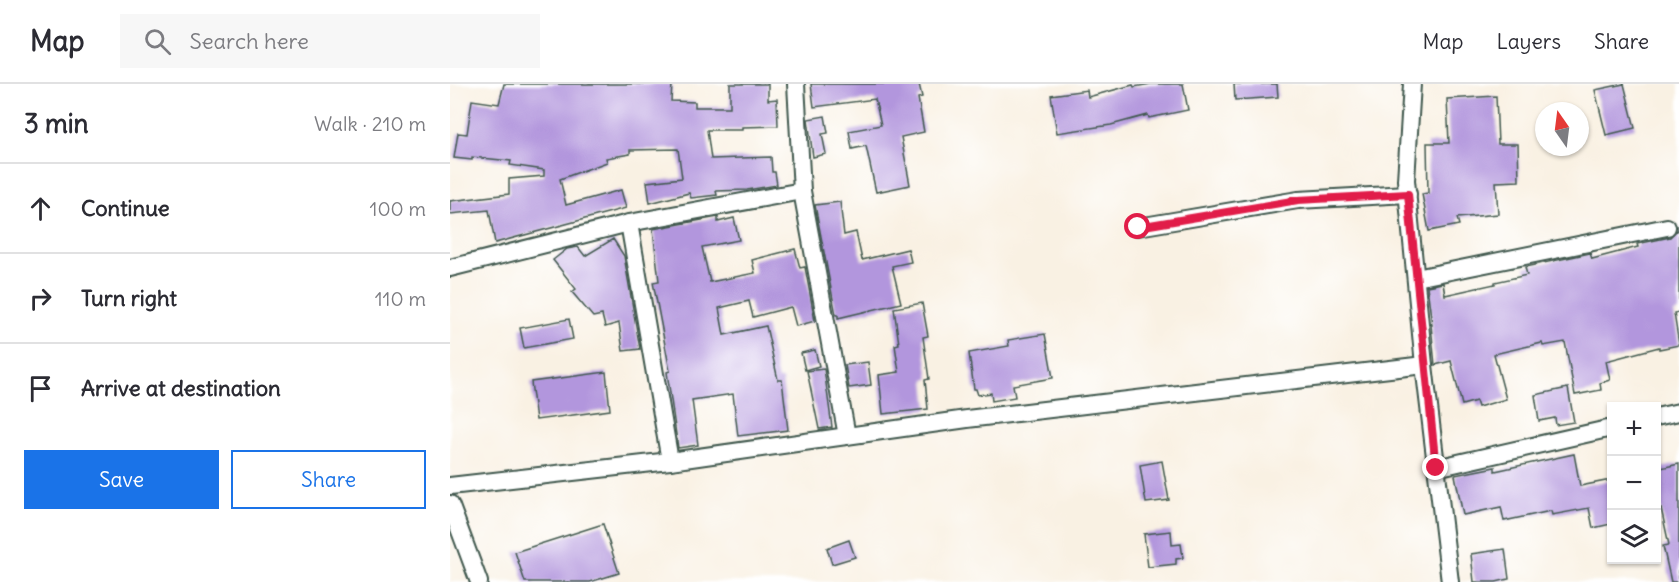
<!DOCTYPE html>
<html lang="en">
<head>
<meta charset="utf-8">
<style>
	:root { --surface:#fff; --page:#f7f7f7; --text:#2b2b33; --muted:#7c7c81; --line:#e1e1e2; --accent:#1a73e8 }
	body { margin:0; font-family:Delius,sans-serif; background:var(--page); color:var(--text) }
	.controls { position:absolute; right:18px; bottom:18px; display:grid; overflow:hidden; border-radius:0px; box-shadow:0 2px 4px #0004 }
	.controls button { width:54px; height:54px; display:grid; place-items:center; padding:0; border:0; border-bottom:2px solid var(--line); background:var(--surface); color:var(--text); font:30px sans-serif }
	.compass { position:absolute; left:1085px; top:18px; width:54px; height:54px; border-radius:50%; background:var(--surface); box-shadow:0 2px 4px #0004; rotate:346deg }
	.stop { position:absolute; width:18px; height:18px; margin:-14px; border:4px solid #e11d48; border-radius:50%; background:#fff }
	.stop.end { background:#e11d48; border-color:#fff; box-shadow:0 2px 6px #0008 }
	.list { margin:0; padding:0; list-style:none }
	h2 { display:flex; justify-content:space-between; align-items:center; height:78px; margin:0; padding:0 24px; font-size:26px }
	h2 small { font-size:20px; font-weight:400; color:var(--muted) }
	.list li { display:grid; grid-template-columns:39px 1fr auto; gap:18px; align-items:center; box-sizing:border-box; height:90px; padding:0 24px; border-top:2px solid var(--line) }
	.list b { display:block; font-size:22px; white-space:nowrap }
	.list em { font-size:20px; font-style:normal; color:var(--muted) }
	.actions { display:flex; gap:12px; padding:18px 24px }
	.actions a { flex:1; padding:14px 0; border:2px solid var(--accent); border-radius:0px; text-align:center; font-size:21px; color:var(--accent) }
	.actions .main { background:var(--accent); color:#fff }
	.icon { flex:none; width:33px; height:33px; fill:none; stroke:currentColor; stroke-width:2; stroke-linecap:round; stroke-linejoin:round }
	.map { position:relative; flex:none; width:1229px; height:498px; overflow:hidden }
	header { display:flex; align-items:center; gap:36px; box-sizing:border-box; height:84px; padding:0 30px; background:var(--surface); border-bottom:2px solid var(--line) }
	header strong { font-size:28px }
	nav { display:flex; gap:33px; margin-inline-start:auto; font-size:21px }
	.search { width:420px; height:54px; background:var(--page); display:flex; align-items:center; gap:15px; box-sizing:border-box; padding:0 21px; border-radius:0px; color:var(--muted); font-size:22px }
	main { display:flex }
	aside { flex:1; background:var(--surface) }
	.map>svg:first-child { display:block }
	.building { fill:#b296dd }
	.lines { fill:none; stroke-linecap:round; stroke-linejoin:round }
	.minor-casing { stroke:#40584e; stroke-width:20 }
	.minor { stroke:#fff; stroke-width:16 }
	.route { stroke:#e11d48; stroke-width:8 }
</style>
</head>
<body>
<header>
<strong>Map</strong>
<div class="search"><svg class="icon" aria-label="search" viewBox="0 0 24 24"><circle cx="10" cy="10" r="6"/><path d="M15 15l6 6"/></svg>Search here</div>
<nav><a>Map</a><a>Layers</a><a>Share</a></nav>
</header>
<main>
<aside>
<h2>3 min<small>Walk · 210 m</small></h2>
<ul class="list">
<li><svg class="icon" aria-label="ahead" viewBox="0 0 24 24"><path d="M12 20V5M6 11l6-6 6 6"/></svg><div><b>Continue</b></div><em>100 m</em></li>
<li><svg class="icon" aria-label="right" viewBox="0 0 24 24"><path d="M7 20v-9h11M14 6l5 5-5 5"/></svg><div><b>Turn right</b></div><em>110 m</em></li>
<li><svg class="icon" aria-label="arrive" viewBox="0 0 24 24"><path d="M6 21V4h12l-3 4 3 4H6"/></svg><div><b>Arrive at destination</b></div></li>
</ul>
<div class="actions"><a class="main">Save</a><a>Share</a></div>
</aside>
<div class="map">
<svg width="1229" height="498" viewBox="0 0 1229 498">
	<rect width="100%" height="100%" fill="#fff"/>
	<filter id="ink" filterUnits="userSpaceOnUse"><feTurbulence type="fractalNoise" baseFrequency=".0167" numOctaves="2"/><feDisplacementMap in="SourceGraphic" scale="12" xChannelSelector="R" yChannelSelector="G"/><feConvolveMatrix kernelMatrix="1 2 1 2 8 2 1 2 1" color-interpolation-filters="sRGB"/></filter>
	<filter id="wash" filterUnits="userSpaceOnUse"><feTurbulence type="fractalNoise" baseFrequency=".008" numOctaves="4" result="noise"/><feDisplacementMap in="SourceGraphic" scale="24" xChannelSelector="R" yChannelSelector="G"/><feGaussianBlur stdDeviation="1.35" result="paint"/><feColorMatrix in="noise" values="0 0 0 0 0 0 0 0 0 0 0 0 0 0 0 0 0 1.4 0 .05"/><feComposite in="paint" operator="in"/></filter>
	<g filter="url(#wash)">
		<rect width="100%" height="100%" fill="#f9f1e3"/>
		<g id="blocks">
			<g class="building">
				<polygon points="54,0 222,0 221,17 245,18 245,23 280,23 280,0 318,0 318,16 327,15 328,42 292,43 292,46 257,46 261,75 321,73 322,88 325,88 327,101 297,106 266,107 267,111 241,114 239,109 200,119 197,98 232,94 228,65 180,66 180,70 156,74 157,78 110,95 116,121 171,106 176,124 45,159 39,126 0,130 0,117 59,110 59,95 94,92 94,86 60,81 61,77 22,73 22,76 4,74 8,49 17,50 22,16 49,20"/>
				<polygon points="361,0 469,0 472,13 468,14 474,48 451,53 460,101 426,108 416,62 402,65 399,47 431,41 425,15 364,23"/>
				<polygon points="701,0 733,0 738,26 699,34 698,31 661,41 607,49 601,11 637,6 638,13 683,1 684,3"/>
				<polygon points="784,0 827,0 828,13 785,16"/>
				<polygon points="1174,0 1185,44 1156,51 1145,6"/>
				<polygon points="1046,12 1048,60 1068,60 1069,97 1046,98 1048,130 1007,134 1009,141 979,147 972,110 978,109 977,59 999,59 997,15"/>
				<polygon points="375,32 378,49 372,50 376,70 363,73 358,35"/>
				<polygon points="390,118 394,151 406,148 412,176 458,165 461,178 442,182 451,219 388,234 388,231 386,231 365,121"/>
				<polygon points="268,133 268,138 284,134 289,156 252,163 260,198 305,189 302,176 345,165 350,184 355,183 365,237 346,242 341,223 303,233 299,217 269,224 274,251 316,242 328,296 332,296 338,346 288,352 283,310 242,316 248,361 228,364 217,288 220,287 203,198 209,197 203,145"/>
				<polygon points="1229,144 1229,228 1224,229 1229,261 1209,265 1209,263 1156,277 1160,296 1150,299 1151,306 1125,311 1115,258 1093,262 1092,259 1044,270 1056,315 1028,323 1026,317 1012,321 1001,277 985,281 981,241 982,241 977,202 993,199 995,211 1045,200 1045,198 1077,191 1075,183 1140,169 1142,175 1188,163 1187,160 1220,153"/>
				<polygon points="163,155 174,172 190,265 173,267 169,239 155,243 152,231 143,233 122,208 126,205 103,176 117,165 128,163 135,172"/>
				<polygon points="472,219 478,252 473,253 479,295 475,296 478,325 433,330 429,291 449,288 445,261 449,260 444,224"/>
				<polygon points="119,235 123,255 74,264 70,244"/>
				<polygon points="595,250 603,294 563,301 565,313 542,317 541,309 528,311 526,305 524,305 519,269 559,262 558,256"/>
				<polygon points="365,266 369,282 355,286 351,269"/>
				<polygon points="418,278 421,301 399,304 395,281"/>
				<polygon points="374,285 382,343 369,345 357,287"/>
				<polygon points="156,288 160,326 86,336 81,298"/>
				<polygon points="1118,304 1124,338 1106,341 1105,334 1089,337 1085,311"/>
				<polygon points="1124,370 1130,402 1161,396 1161,440 1143,444 1139,424 1102,431 1101,427 1054,437 1051,423 1013,431 1005,391 1045,383 1045,387"/>
				<polygon points="712,377 719,416 696,419 690,381"/>
				<polygon points="1229,380 1229,498 1221,498 1213,462 1219,461 1211,424 1206,425 1206,385"/>
				<polygon points="153,440 169,489 140,498 75,498 65,468"/>
				<polygon points="721,447 722,461 731,460 733,474 726,475 726,480 698,483 694,450"/>
				<polygon points="399,456 405,473 382,480 377,464"/>
				<polygon points="1055,465 1059,495 1046,498 1024,498 1021,470"/>
			</g>
		</g>
	</g>
	<g filter="url(#ink)">
		<use href="#blocks" fill-opacity="0" stroke="#40584e" stroke-width="1.5"/>
		<g class="lines">
			<defs>
				<g id="minor">
					<polyline points="346,0 352,107 397,352"/>
					<polyline points="962,0 956,96 974,281 1000,498"/>
					<polyline points="179,139 220,377"/>
					<polyline points="688,143 848,116 958,110"/>
					<polyline points="0,184 179,139 352,107"/>
					<polyline points="966,194 1217,143"/>
					<polyline points="1206,333 1229,328"/>
					<polyline points="986,384 1162,344"/>
					<polyline points="0,402 220,377 517,335 974,281"/>
					<polyline points="0,420 29,498"/>
				</g>
			</defs>
			<use href="#minor" class="minor-casing"/>
			<use href="#minor" class="minor"/>
		</g>
	</g>
	<g class="lines" filter="url(#ink)">
		<polyline class="route" points="688,143 848,116 958,110 986,384"/>
	</g>
</svg>
<div class="controls">
<button>+</button>
<button>−</button>
<button><svg class="icon" aria-label="layers" viewBox="0 0 24 24"><path d="M12 4l9 5-9 5-9-5zM3 14l9 5 9-5"/></svg></button>
</div>
<svg class="compass" viewBox="-18 -18 36 36"><path d="M0-13l5 13h-10z" fill="#e53935"/><path d="M0 13l5-13h-10z" fill="#7c7c81"/></svg>
<div class="stop" style="left:688px;top:143px"></div>
<div class="stop end" style="left:986px;top:384px"></div>
</div>
</main>
</body>
</html>
